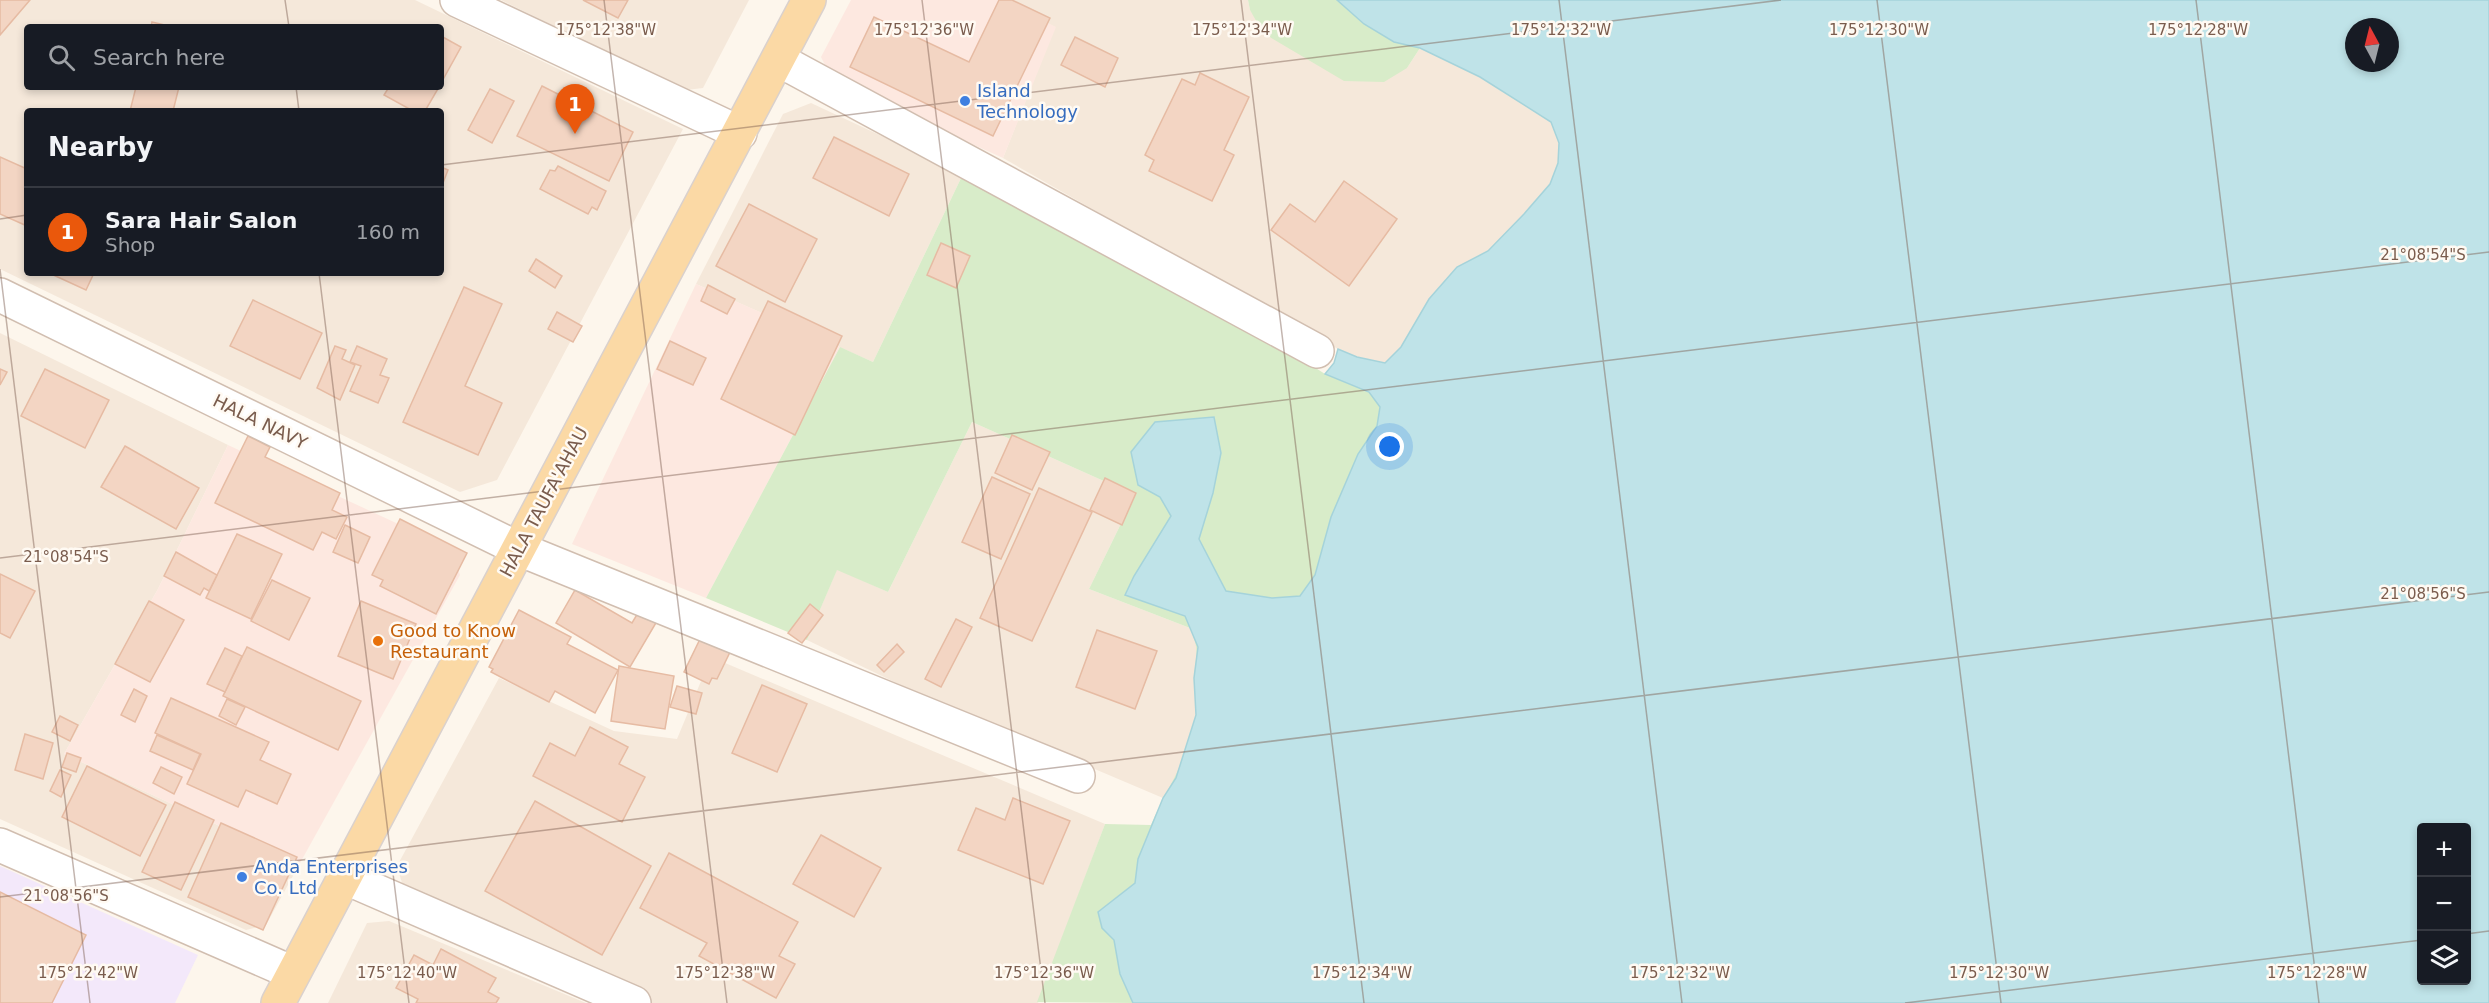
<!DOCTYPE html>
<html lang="en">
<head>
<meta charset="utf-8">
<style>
	:root { --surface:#171b24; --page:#242831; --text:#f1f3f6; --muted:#9ea1a6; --line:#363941; --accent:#ea580c }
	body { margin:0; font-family:"DejaVu Sans",sans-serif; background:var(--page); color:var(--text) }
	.controls { position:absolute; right:18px; bottom:18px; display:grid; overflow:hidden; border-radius:6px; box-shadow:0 3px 9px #0003 }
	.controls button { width:54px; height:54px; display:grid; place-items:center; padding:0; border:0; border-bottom:2px solid var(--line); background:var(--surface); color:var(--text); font:30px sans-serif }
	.compass { position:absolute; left:2345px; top:18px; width:54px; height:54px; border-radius:50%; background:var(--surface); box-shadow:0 3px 9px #0003; rotate:353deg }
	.you { position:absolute; left:1390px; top:447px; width:21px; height:21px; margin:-15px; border:4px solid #fff; border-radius:50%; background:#1a73e8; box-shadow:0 0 0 9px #1a73e833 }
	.badge { display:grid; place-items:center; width:39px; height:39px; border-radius:50%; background:var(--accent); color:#fff; font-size:20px; font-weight:700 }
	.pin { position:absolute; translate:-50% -50px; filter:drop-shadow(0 2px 3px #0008) }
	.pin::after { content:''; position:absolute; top:32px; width:21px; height:18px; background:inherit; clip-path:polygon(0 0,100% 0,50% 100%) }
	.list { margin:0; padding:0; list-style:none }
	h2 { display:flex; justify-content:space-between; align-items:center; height:78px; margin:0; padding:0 24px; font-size:26px }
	h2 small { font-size:20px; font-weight:400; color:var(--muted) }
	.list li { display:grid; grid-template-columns:39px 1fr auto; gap:18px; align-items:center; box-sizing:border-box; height:90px; padding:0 24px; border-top:2px solid var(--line) }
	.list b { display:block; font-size:22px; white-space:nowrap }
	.list p { margin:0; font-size:20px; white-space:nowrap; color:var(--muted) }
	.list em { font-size:20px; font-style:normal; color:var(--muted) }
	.icon { flex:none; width:33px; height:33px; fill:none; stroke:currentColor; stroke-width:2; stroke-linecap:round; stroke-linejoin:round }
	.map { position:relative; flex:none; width:2489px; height:1003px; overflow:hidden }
	.search { position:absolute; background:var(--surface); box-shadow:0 3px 9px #0003; left:24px; top:24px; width:420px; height:66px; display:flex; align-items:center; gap:15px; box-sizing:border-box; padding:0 21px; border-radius:6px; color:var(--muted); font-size:22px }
	.panel { position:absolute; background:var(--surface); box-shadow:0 3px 9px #0003; left:24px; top:108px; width:420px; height:168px; border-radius:6px }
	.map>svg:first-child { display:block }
	.residential { fill:#f5e8da; fill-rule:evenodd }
	.commercial { fill:#fde8e0 }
	.education { fill:#f3e8fa }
	.green { fill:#d8ecc9 }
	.water { fill:#bfe3e8; stroke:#a5d3da; stroke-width:1.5; fill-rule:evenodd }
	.building { fill:#f3d5c3; stroke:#e6bba3; stroke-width:1.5 }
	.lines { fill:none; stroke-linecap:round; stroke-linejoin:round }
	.minor-casing { stroke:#d1beb0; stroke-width:36 }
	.tertiary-casing { stroke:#d1beb0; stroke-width:36 }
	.primary-casing { stroke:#dad1cd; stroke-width:36 }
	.minor { stroke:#fff; stroke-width:33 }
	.tertiary { stroke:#fff; stroke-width:33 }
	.primary { stroke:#fbd9a5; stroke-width:33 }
	.ticks { fill:none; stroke:#7a5c4d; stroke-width:1.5; stroke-opacity:0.45 }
	.shop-dot { fill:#3f7fe0; stroke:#fffaf3; stroke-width:2 }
	.food-dot { fill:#e8710a; stroke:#fffaf3; stroke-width:2 }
	.labels { text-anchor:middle; stroke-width:5; stroke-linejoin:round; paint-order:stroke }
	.shop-label { font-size:18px; fill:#366cbe; stroke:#fffaf3; text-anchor:start }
	.street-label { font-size:18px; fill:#7a5c4d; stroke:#fffaf3 }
	.food-label { font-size:18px; fill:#c56008; stroke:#fffaf3; text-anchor:start }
	.ticks-label { font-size:15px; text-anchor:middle; fill:#7a5c4d; stroke:#fffaf3; stroke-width:5; stroke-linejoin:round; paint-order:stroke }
</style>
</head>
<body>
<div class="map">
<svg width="2489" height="1003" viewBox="0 0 2489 1003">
	<rect width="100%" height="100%" fill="#fdf6ec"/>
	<g class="residential">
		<path d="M0,0h415l268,129 -186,351 -37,12 -460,-223zM27,27h414v60h-414zM27,111h414v162h-414z"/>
		<polygon points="501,0 749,0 703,88 686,90"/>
		<polygon points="1001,0 1248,0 1250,10 1407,68 1420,48 1480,77 1552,122 1559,143 1558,163 1550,184 1524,214 1488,251 1457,267 1429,299 1401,347 1385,363 1357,357 1338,349 1003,158 1055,27"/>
		<polygon points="811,103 963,174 873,362 696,284 783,114"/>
		<polygon points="0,333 228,445 158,589 64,754 300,863 266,925 246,930 0,819"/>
		<polygon points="972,422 1135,495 1089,589 1190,628 1198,647 1194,678 1196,715 1176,778 1163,798 932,700 807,640 837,569 888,592"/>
		<polygon points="711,657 1105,824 1038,1003 652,1003 560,964 405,893 397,866 499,678 614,731 677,739"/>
		<polygon points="389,921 586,1003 328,1003 367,923"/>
	</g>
	<g class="commercial">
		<polygon points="851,0 1001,0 1056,27 1003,158 833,81 821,57"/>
		<polygon points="696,284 840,347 706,598 572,544"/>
		<polygon points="228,445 450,548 460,575 300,863 64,754 158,589"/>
	</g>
	<polygon class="education" points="0,866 198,955 175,1003 0,1003"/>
	<g class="green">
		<path d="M1248,0h89c28,26 45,39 83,48l-13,20 -23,14 -40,-1 -81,-48 -13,-23z"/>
		<path d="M963,174l284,150 78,50 44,18 11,15 -3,19 -19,28 -27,63 -16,58 -15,21 -28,2 -45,-7 11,112 -100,156 -3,24 -37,29 4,16 12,12 6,34 13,29 -96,-1 68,-178 46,1c15,-36 41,-71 45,-111 1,-12 -3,-25 -2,-37 2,-24 6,-26 -4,-49l-101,-39 46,-94 -163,-73 -84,170 -51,-22 -30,70 -101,-42 134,-251 33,15z"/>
	</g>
	<path class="water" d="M1337,0h1152v1003h-1356l-13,-29 -6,-34 -12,-12 -4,-16 37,-29 3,-24 25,-61 13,-20 20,-63 -2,-37 4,-31 -13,-31 -60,-21 9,-19 37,-60 -11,-19 -22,-12 -7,-33 24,-30 59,-5 7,36 -8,40 -14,46 27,52 46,7 28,-2 15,-21 16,-58 27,-63 19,-28 3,-19 -11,-15 -44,-18 9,-11 4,-14 19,8 28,6 16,-16 28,-48 28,-32 31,-16 36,-37 26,-30 8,-21 1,-20 -8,-21 -71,-45 -60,-29 -26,-6 -30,-18zM2354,27h36v36h-36zM2422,828h44v152h-44z"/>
	<g class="building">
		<polygon points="0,0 30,0 0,35"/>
		<polygon points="583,0 628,0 618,18"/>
		<polygon points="999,0 1012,0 1050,18 993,136 850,67 874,17 969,62"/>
		<polygon points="152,22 173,27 151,27"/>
		<polygon points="441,36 461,47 441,83"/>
		<polygon points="1075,37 1118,58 1105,87 1061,65"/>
		<polygon points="1200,73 1249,97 1224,150 1234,155 1212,201 1149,171 1154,160 1145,155 1182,79 1195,85"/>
		<polygon points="542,86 633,132 609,181 517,136"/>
		<polygon points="136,87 179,87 173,111 130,111"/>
		<polygon points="389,87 439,87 425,111 413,111 384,95"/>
		<polygon points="490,89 514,101 492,143 468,130"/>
		<polygon points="834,137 909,174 889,216 813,178"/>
		<polygon points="0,157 27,169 27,226 0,214"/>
		<polygon points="558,166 606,191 597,210 592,207 588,214 540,189 550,170 555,171"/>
		<polygon points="441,167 448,170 441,188"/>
		<polygon points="1344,181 1397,219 1349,286 1271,230 1290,204 1315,222"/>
		<polygon points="749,204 817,239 785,302 716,266"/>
		<polygon points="941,243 970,256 956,288 927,275"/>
		<polygon points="536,259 562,276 555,288 529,271"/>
		<polygon points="49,273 94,273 86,290"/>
		<polygon points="708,285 735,299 727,314 701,301"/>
		<polygon points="464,287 502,304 465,386 502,403 478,455 403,422"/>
		<polygon points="253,300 322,333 300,379 230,346"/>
		<polygon points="768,301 842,336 795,435 721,399"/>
		<polygon points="557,312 582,326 573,342 548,329"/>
		<polygon points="670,341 706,358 693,385 657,369"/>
		<polygon points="335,346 346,350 342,359 355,365 340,400 317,388"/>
		<polygon points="357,346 387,359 380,375 389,378 378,403 350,391 361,366 350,362"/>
		<polygon points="0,369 7,372 0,385"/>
		<polygon points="45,369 109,400 85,448 21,416"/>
		<polygon points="1012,435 1050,452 1032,490 995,473"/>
		<polygon points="248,436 270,447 265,457 340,493 332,510 347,517 336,539 322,532 313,550 215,503"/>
		<polygon points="125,446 199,488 176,529 101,487"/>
		<polygon points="992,477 1030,494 1001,559 962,542"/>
		<polygon points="1105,478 1136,493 1122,525 1090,510"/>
		<polygon points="1039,488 1092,512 1032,641 980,618"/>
		<polygon points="400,519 467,553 436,614 380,586 383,580 372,575"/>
		<polygon points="345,525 370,537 358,563 333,552"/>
		<polygon points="237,534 282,554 251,619 206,598"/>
		<polygon points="176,552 217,575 209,591 204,588 200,595 164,576"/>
		<polygon points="0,574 35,591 10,638 0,633"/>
		<polygon points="272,580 310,598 289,640 251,621"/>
		<polygon points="575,590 632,623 642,606 660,616 630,667 556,623"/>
		<polygon points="149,601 184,620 150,682 115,664"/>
		<polygon points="361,601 416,624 393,679 338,656"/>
		<polygon points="810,604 823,615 802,643 788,633"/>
		<polygon points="519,610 571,637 567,644 618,670 595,713 555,691 549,702 491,672 493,669 489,667"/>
		<polygon points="956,619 972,627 941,687 925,679"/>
		<polygon points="1097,630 1157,651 1135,709 1076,687"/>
		<polygon points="702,635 731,650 717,679 712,678 709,684 684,672"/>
		<polygon points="897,644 904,652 884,672 877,665"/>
		<polygon points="247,647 361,701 338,750 223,696"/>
		<polygon points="225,648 242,656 225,692 207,684"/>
		<polygon points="619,666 674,676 665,729 611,721"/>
		<polygon points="762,685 807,704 777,772 732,753"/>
		<polygon points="677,686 702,693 696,714 670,707"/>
		<polygon points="134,689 147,696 135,722 121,715"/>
		<polygon points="171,698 269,742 260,760 291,774 277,804 246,790 238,807 187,784 201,754 155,733"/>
		<polygon points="227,699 245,707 236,725 219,716"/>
		<polygon points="60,716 78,725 70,741 52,732"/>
		<polygon points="590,727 628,747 619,764 645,777 622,822 533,776 550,743 575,756"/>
		<polygon points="25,734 53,743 43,779 15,770"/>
		<polygon points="157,735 200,754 193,770 150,751"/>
		<polygon points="67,753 81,758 76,772 62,767"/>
		<polygon points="87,766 166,805 140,856 62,817"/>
		<polygon points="161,767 182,777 174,794 153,783"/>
		<polygon points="60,770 71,775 61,797 50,791"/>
		<polygon points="1013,798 1070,821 1043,884 958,850 976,808 1005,820"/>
		<polygon points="535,801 651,866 602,955 485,891"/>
		<polygon points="175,802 214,820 181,890 142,872"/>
		<polygon points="221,823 297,857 263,930 188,897"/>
		<polygon points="821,835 881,868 854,917 793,884"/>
		<polygon points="669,853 798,922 779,956 795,964 776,998 699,956 707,943 640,908"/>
		<polygon points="0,892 86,935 52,1003 0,1003"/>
		<polygon points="441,949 496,978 488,992 499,998 496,1003 416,1003 418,999 396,988 414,955 433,965"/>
	</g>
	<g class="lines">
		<defs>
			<g id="minor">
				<polyline points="457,0 740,133"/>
				<polyline points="779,60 1317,351"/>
				<polyline points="519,549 1078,776"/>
				<polyline points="0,845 293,973"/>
				<polyline points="344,877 634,1003"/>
			</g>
			<polyline id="tertiary" points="0,295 519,549"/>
			<polyline id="primary" points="278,1003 809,0"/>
		</defs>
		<use href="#minor" class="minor-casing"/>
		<use href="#tertiary" class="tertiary-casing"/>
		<use href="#primary" class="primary-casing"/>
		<use href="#minor" class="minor"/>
		<use href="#tertiary" class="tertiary"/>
		<use href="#primary" class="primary"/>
	</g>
	<path class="ticks" d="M285,0l4,27M604,0l123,1003M922,0l123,1003M1241,0l123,1003M1559,0l123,1003M1877,0l124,1003M2196,0l123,1003M296,87l3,24M441,165l1340,-165M0,219l27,-4M0,269l90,734M319,273l90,730M0,558l2489,-306M0,897l2489,-305M2466,934l23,-3M1905,1003l517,-63"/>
	<g class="shop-dot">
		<circle cx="965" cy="101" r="6"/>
		<circle cx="242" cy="877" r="6"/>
	</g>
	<circle class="food-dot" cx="378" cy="641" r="6"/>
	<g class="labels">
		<g class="shop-label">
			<text x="977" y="97">Island<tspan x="977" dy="21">Technology</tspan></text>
			<text x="254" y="873">Anda Enterprises<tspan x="254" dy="21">Co. Ltd</tspan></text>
		</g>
		<g class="street-label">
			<text transform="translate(260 422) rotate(26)" y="6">HALA NAVY</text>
			<text transform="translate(544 502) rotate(-62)" y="6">HALA TAUFA'AHAU</text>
		</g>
		<g class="food-label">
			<text x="390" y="637">Good to Know<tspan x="390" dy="21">Restaurant</tspan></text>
		</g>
	</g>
	<g class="ticks-label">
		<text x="606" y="35">175°12'38"W</text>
		<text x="924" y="35">175°12'36"W</text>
		<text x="1242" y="35">175°12'34"W</text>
		<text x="1561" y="35">175°12'32"W</text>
		<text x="1879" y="35">175°12'30"W</text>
		<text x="2198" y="35">175°12'28"W</text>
		<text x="2423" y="260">21°08'54"S</text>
		<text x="66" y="562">21°08'54"S</text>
		<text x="2423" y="599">21°08'56"S</text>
		<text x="66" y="901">21°08'56"S</text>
		<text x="88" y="978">175°12'42"W</text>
		<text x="407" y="978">175°12'40"W</text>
		<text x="725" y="978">175°12'38"W</text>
		<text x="1044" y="978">175°12'36"W</text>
		<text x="1362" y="978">175°12'34"W</text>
		<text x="1680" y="978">175°12'32"W</text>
		<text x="1999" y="978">175°12'30"W</text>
		<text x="2317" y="978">175°12'28"W</text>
	</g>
</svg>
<div class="controls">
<button>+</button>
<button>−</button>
<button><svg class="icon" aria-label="layers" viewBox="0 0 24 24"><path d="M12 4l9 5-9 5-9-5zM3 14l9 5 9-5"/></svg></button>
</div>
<svg class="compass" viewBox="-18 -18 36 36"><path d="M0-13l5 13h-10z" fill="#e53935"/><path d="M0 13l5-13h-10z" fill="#9ea1a6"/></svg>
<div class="you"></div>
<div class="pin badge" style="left:575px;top:134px">1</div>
<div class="search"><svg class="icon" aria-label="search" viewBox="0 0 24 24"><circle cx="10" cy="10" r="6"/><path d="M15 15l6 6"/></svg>Search here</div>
<section class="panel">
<h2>Nearby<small></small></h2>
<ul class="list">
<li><span class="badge">1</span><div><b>Sara Hair Salon</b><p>Shop</p></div><em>160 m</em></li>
</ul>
</section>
</div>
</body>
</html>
